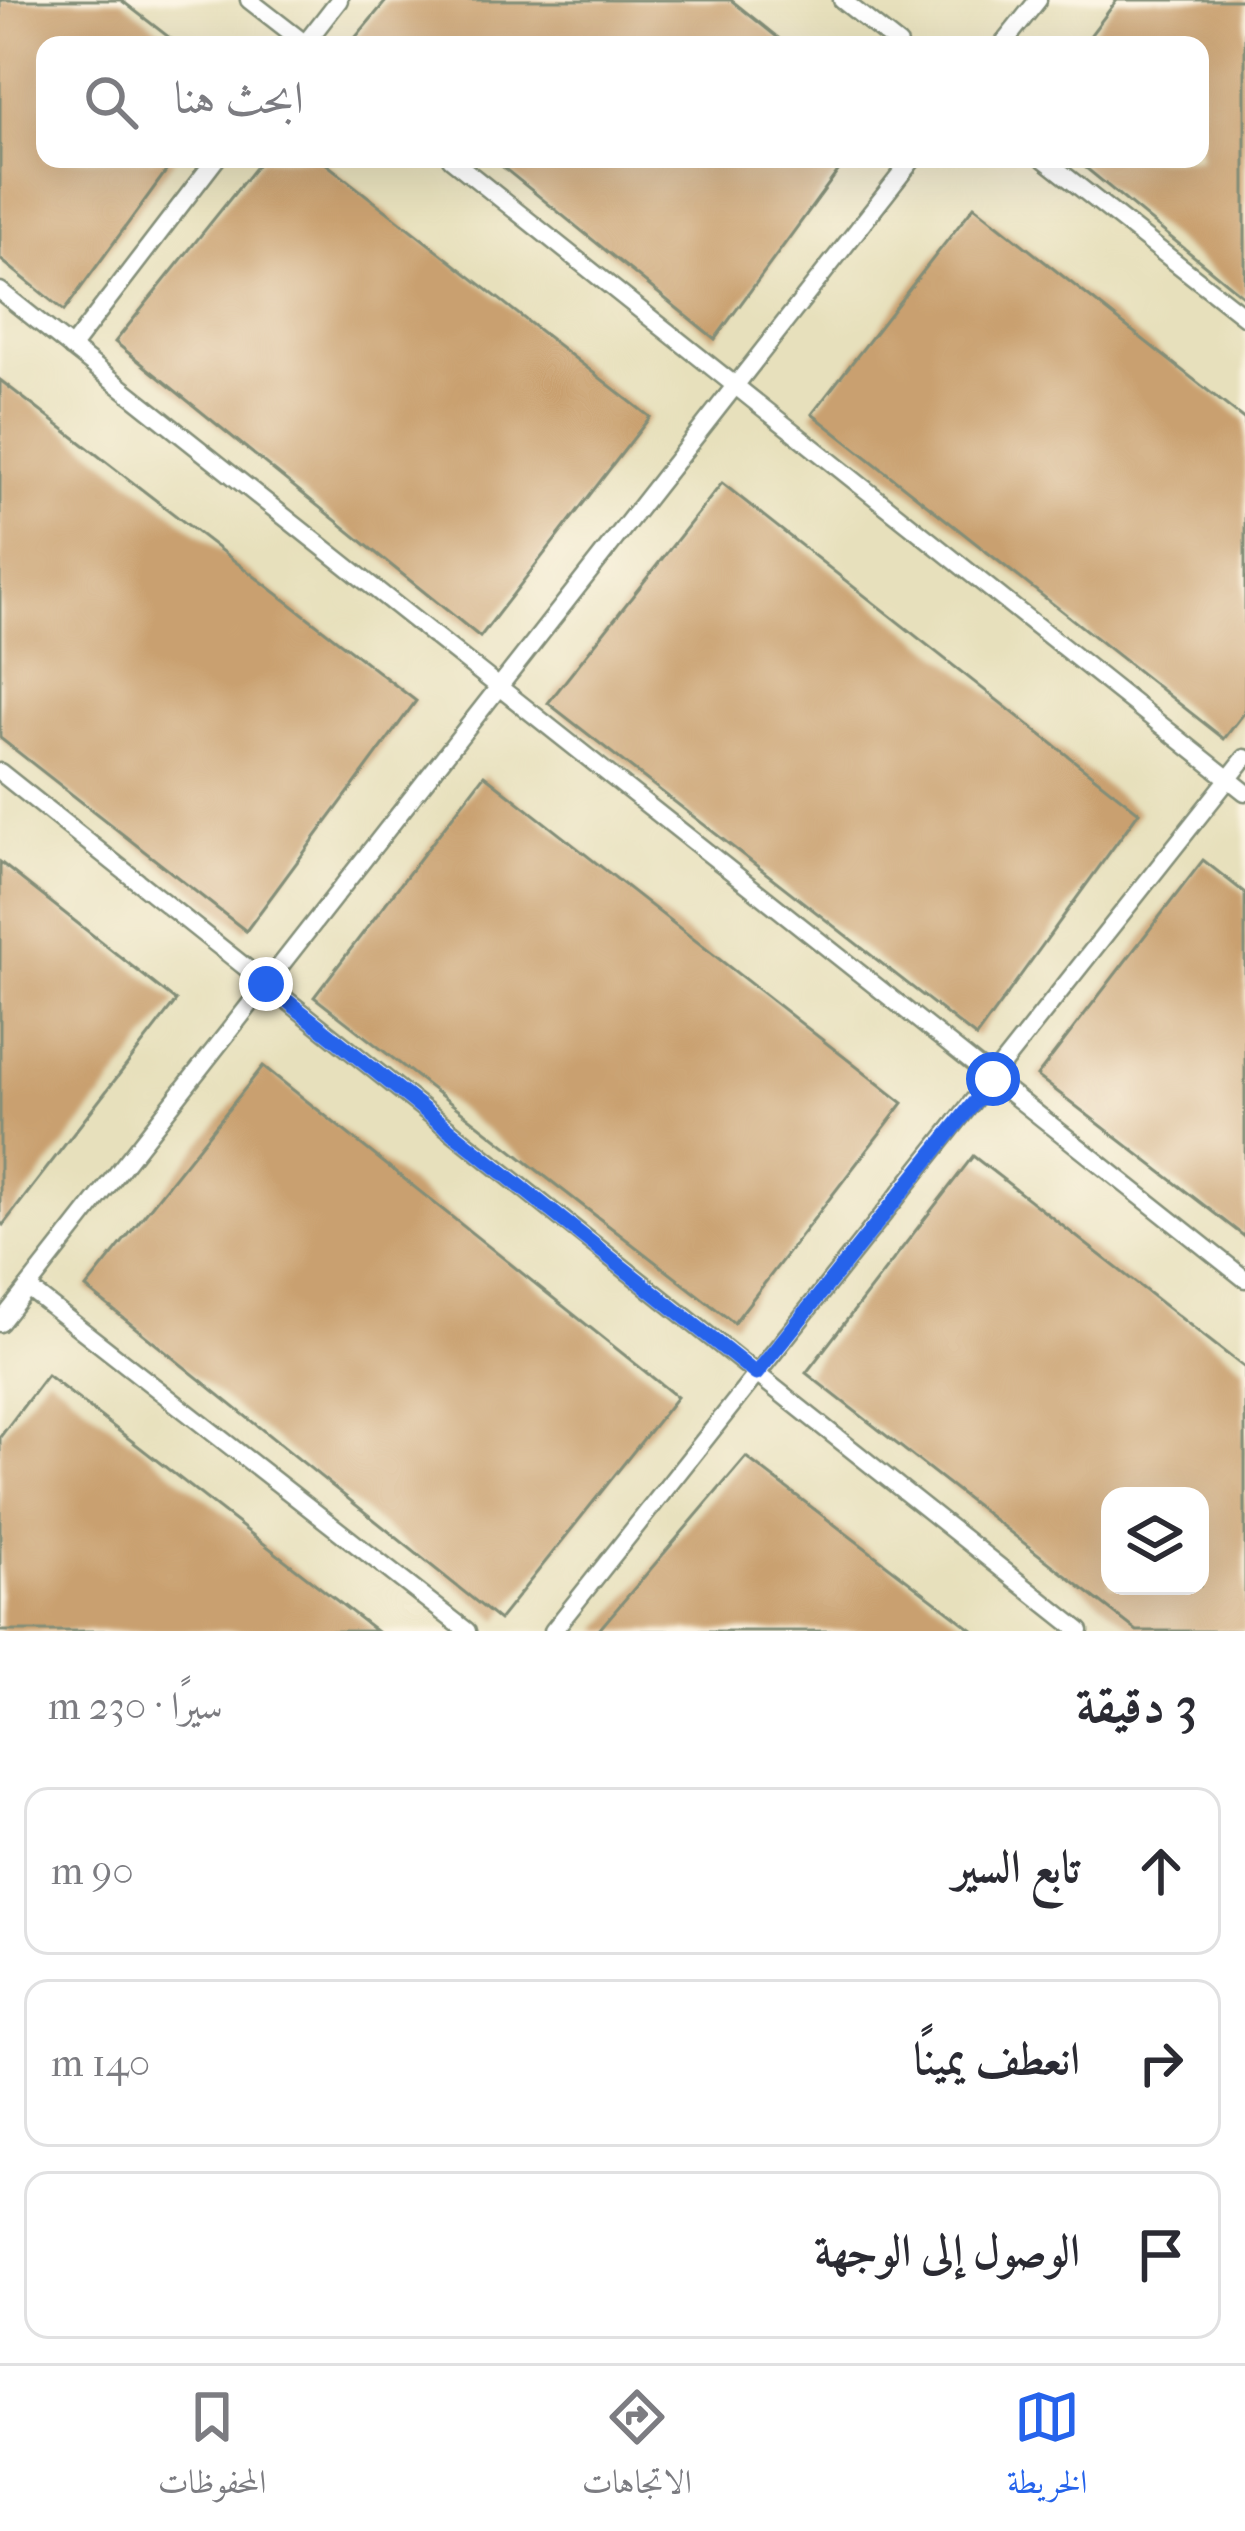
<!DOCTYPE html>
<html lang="ar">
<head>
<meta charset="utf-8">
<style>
	:root { --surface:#fff; --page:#f7f7f7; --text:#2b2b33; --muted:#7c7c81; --line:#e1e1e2; --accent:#2563eb }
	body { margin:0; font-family:"IM FELL French Canon",Amiri,serif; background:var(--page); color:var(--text); direction:rtl }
	.controls { position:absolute; right:36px; bottom:36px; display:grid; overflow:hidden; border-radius:24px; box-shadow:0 12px 48px #0002 }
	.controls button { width:108px; height:108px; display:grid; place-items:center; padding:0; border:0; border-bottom:3px solid var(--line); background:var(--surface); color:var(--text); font:60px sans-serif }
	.stop { position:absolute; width:36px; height:36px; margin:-27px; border:9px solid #2563eb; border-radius:50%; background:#fff }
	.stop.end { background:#2563eb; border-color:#fff; box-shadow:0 3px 12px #0008 }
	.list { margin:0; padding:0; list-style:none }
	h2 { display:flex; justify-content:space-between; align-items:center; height:156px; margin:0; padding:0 48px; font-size:51px }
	h2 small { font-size:39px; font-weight:400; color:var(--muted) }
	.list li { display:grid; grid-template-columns:78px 1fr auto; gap:36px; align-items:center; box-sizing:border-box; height:168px; margin:0 24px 24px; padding:0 24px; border:3px solid var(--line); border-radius:24px }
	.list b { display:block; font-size:45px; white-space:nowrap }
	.list em { font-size:39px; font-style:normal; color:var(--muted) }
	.icon { flex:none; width:66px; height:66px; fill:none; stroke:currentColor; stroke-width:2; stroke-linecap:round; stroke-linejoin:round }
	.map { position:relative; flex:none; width:1245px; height:1631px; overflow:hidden; direction:ltr }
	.search { position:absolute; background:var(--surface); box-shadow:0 12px 48px #0002; left:36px; right:36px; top:36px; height:132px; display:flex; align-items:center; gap:30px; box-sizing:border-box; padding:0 42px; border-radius:24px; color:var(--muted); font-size:45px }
	.sheet { height:732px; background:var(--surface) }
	nav { display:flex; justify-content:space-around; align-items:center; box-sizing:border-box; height:168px; border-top:3px solid var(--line); background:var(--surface); font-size:33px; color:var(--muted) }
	nav a { display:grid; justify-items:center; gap:6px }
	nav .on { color:var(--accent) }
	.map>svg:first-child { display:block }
	.building { fill:#c9a06f; fill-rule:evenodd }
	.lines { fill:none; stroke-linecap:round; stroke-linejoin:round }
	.lane-casing { stroke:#838e78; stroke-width:21 }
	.lane { stroke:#fff; stroke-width:16 }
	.route { stroke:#2563eb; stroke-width:15 }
</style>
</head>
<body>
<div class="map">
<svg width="1245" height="1631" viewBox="0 0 1245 1631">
	<rect width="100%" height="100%" fill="#fcf5e5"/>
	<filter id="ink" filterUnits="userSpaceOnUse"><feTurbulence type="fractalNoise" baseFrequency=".00833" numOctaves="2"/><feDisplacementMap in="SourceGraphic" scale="24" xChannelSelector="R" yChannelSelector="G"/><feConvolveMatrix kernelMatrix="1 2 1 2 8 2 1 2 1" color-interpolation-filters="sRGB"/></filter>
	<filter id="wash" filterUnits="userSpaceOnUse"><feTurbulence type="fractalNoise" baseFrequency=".004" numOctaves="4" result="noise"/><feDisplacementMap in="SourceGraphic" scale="48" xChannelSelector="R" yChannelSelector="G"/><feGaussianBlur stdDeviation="2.7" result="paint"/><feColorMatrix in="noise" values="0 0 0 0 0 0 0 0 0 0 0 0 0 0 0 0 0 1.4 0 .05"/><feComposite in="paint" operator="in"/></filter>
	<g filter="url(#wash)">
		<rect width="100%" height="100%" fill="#e7e0bc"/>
		<g id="blocks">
			<g class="building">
				<polygon points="0,0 121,0 179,45 45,45 45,159 175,159 64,311 0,259"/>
				<polygon points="387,0 731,0 787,45 349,45"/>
				<polygon points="1117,0 1245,0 1245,298 1075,159 1200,159 1200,45 1083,45"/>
				<polygon points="262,159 320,159 650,417 480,637 115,342"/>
				<polygon points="493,159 847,159 715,339"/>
				<polygon points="974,206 1245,420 1245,712 1224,739 812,414"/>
				<polygon points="0,380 416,701 246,931 0,738"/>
				<polygon points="722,483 1139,812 976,1037 548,703"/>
				<polygon points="484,775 903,1103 734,1323 314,997"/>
				<polygon points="1203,860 1245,893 1245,1237 1037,1076"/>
				<polygon points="0,862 176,1001 3,1225 0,1222"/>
				<polygon points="263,1066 677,1397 499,1620 86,1288"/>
				<path d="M973,1156l272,212v263h-108l-331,-258zM1110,1496h90v90h-90z"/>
				<polygon points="47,1375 376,1631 0,1631 0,1437"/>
				<polygon points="746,1457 974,1631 598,1631"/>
			</g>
		</g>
	</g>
	<g filter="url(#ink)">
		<use href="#blocks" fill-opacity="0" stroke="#838e78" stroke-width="3"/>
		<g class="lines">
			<defs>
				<g id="lane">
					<polyline points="249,0 307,45"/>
					<polyline points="842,0 899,45"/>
					<polyline points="304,45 339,0"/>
					<polyline points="1002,45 1038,0"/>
					<polyline points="451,159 1245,792"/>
					<polyline points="1044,159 1245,317"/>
					<polyline points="0,291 1245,1279"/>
					<polyline points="71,348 216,159"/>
					<polyline points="0,772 1080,1631"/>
					<polyline points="28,1288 467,1631"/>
					<polyline points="0,1323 913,159"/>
					<polyline points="553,1631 1245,758"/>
				</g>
			</defs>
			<use href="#lane" class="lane-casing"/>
			<use href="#lane" class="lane"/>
		</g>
	</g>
	<g class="lines" filter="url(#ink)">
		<polyline class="route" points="266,984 756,1374 993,1079"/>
	</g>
</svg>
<div class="controls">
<button><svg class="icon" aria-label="layers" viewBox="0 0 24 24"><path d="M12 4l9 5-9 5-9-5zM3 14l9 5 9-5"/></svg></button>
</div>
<div class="stop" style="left:993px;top:1079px"></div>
<div class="stop end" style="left:266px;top:984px"></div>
<div class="search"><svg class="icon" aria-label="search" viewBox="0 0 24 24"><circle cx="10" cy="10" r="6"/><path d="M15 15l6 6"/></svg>ابحث هنا</div>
</div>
<section class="sheet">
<h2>3 دقيقة<small>سيرًا · 230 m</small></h2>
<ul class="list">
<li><svg class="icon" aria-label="ahead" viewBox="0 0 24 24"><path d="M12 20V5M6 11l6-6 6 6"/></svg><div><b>تابع السير</b></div><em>90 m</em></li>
<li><svg class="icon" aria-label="right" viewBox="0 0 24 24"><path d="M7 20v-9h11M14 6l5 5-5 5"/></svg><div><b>انعطف يمينًا</b></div><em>140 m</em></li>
<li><svg class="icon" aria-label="arrive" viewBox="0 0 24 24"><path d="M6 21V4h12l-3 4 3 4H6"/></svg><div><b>الوصول إلى الوجهة</b></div></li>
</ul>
</section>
<nav>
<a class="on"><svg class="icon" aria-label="map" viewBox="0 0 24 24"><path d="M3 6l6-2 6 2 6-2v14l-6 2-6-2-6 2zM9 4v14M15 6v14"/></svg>الخريطة</a>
<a><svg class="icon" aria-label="directions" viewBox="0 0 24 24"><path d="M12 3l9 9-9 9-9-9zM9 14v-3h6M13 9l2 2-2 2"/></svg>الاتجاهات</a>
<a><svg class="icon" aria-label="saved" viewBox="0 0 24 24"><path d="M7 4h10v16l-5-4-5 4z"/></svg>المحفوظات</a>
</nav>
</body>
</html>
